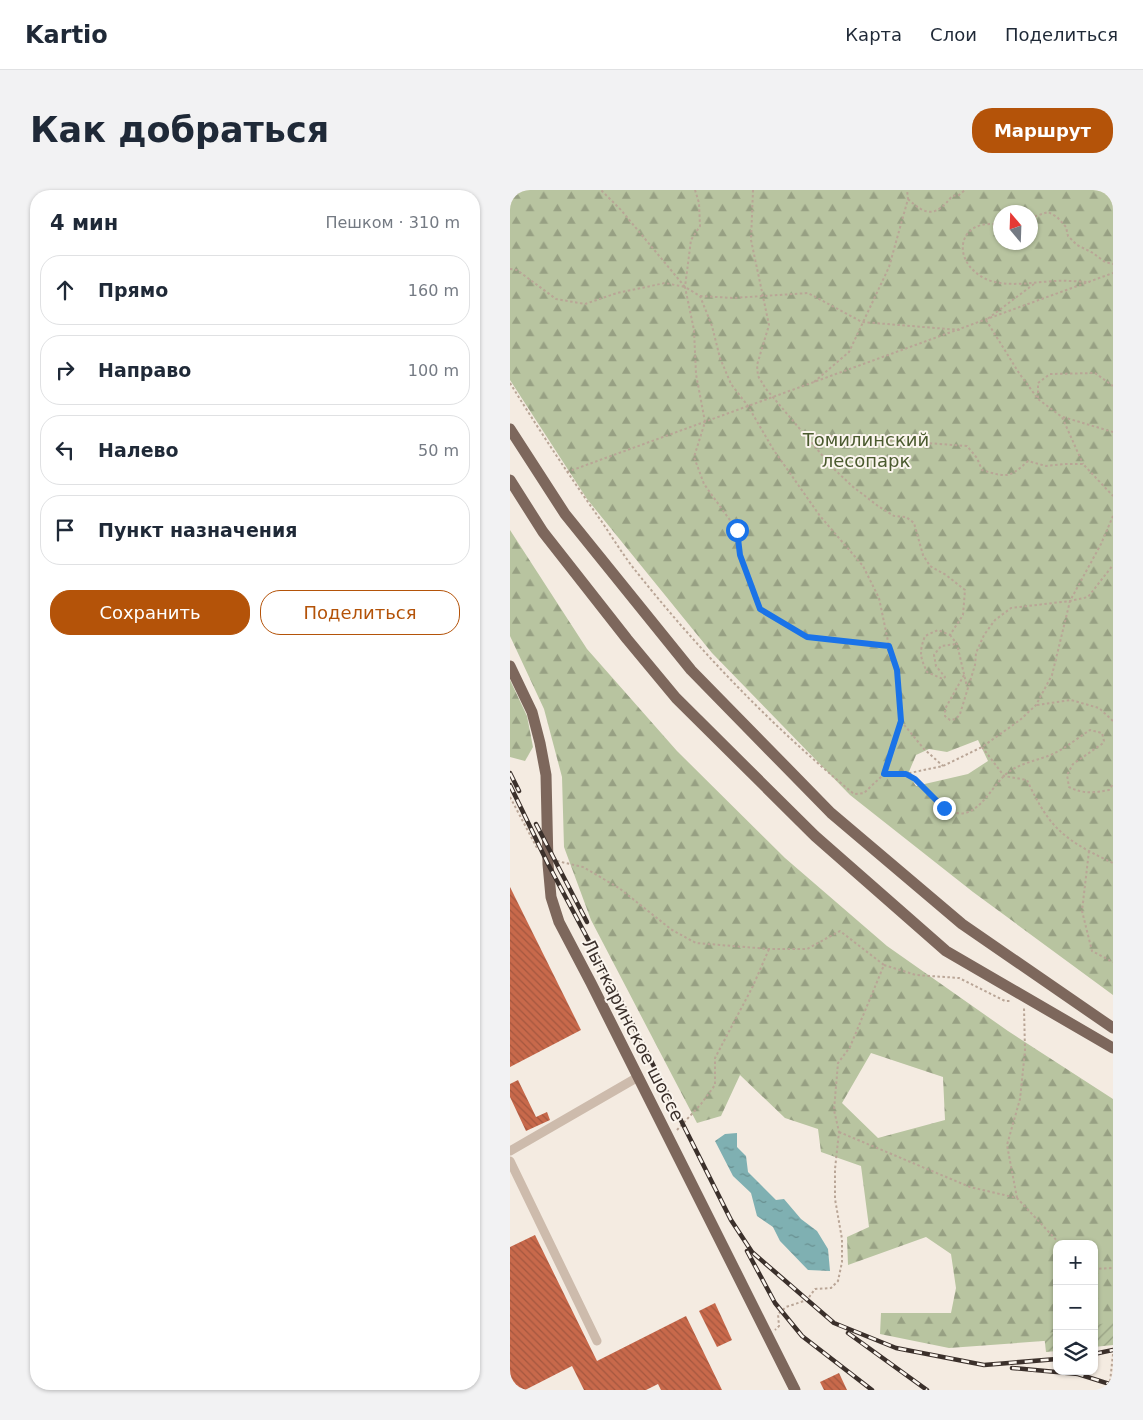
<!DOCTYPE html>
<html lang="ru">
<head>
<meta charset="utf-8">
<style>
	:root { --surface:#fff; --page:#f2f2f3; --text:#1f2937; --muted:#747a83; --line:#e0e1e3; --accent:#b45309 }
	body { margin:0; font-family:"DejaVu Sans",sans-serif; background:var(--page); color:var(--text) }
	.controls { position:absolute; right:15px; bottom:15px; display:grid; overflow:hidden; border-radius:10px; box-shadow:0 1px 4px #0004 }
	.controls button { width:45px; height:45px; display:grid; place-items:center; padding:0; border:0; border-bottom:1px solid var(--line); background:var(--surface); color:var(--text); font:25px sans-serif }
	.compass { position:absolute; left:483px; top:15px; width:45px; height:45px; border-radius:50%; background:var(--surface); box-shadow:0 1px 4px #0004; rotate:341deg }
	.stop { position:absolute; width:15px; height:15px; margin:-11px; border:4px solid #1a73e8; border-radius:50%; background:#fff }
	.stop.end { background:#1a73e8; border-color:#fff; box-shadow:0 1px 5px #0008 }
	.list { margin:0; padding:0; list-style:none }
	h2 { display:flex; justify-content:space-between; align-items:center; height:65px; margin:0; padding:0 20px; font-size:21px }
	h2 small { font-size:16px; font-weight:400; color:var(--muted) }
	.list li { display:grid; grid-template-columns:32px 1fr auto; gap:15px; align-items:center; box-sizing:border-box; height:70px; margin:0 10px 10px; padding:0 10px; border:1px solid var(--line); border-radius:20px }
	.list b { display:block; font-size:19px; white-space:nowrap }
	.list em { font-size:16px; font-style:normal; color:var(--muted) }
	.actions { display:flex; gap:10px; padding:15px 20px }
	.actions a { flex:1; padding:11px 0; border:1px solid var(--accent); border-radius:20px; text-align:center; font-size:18px; color:var(--accent) }
	.actions .main { background:var(--accent); color:#fff }
	.icon { flex:none; width:28px; height:28px; fill:none; stroke:currentColor; stroke-width:2; stroke-linecap:round; stroke-linejoin:round }
	.map { position:relative; flex:none; width:603px; height:1200px; overflow:hidden; border-radius:20px }
	header { display:flex; align-items:center; gap:30px; box-sizing:border-box; height:70px; padding:0 25px; background:var(--surface); border-bottom:1px solid var(--line) }
	header strong { font-size:24px }
	nav { display:flex; gap:28px; margin-inline-start:auto; font-size:18px }
	.intro { display:flex; align-items:center; justify-content:space-between; box-sizing:border-box; height:120px; padding:0 30px }
	h1 { margin:0; font-size:35px }
	.button { padding:12px 22px; border-radius:20px; background:var(--accent); color:#fff; font-size:18px; font-weight:700 }
	main { display:flex; gap:30px; padding:0 30px }
	aside { flex:1; background:var(--surface); border-radius:20px; box-shadow:0 1px 4px #0004 }
	.map>svg:first-child { display:block }
	.forest { fill:url(#forest-firs); fill-rule:evenodd }
	.garden { fill:url(#garden-furrows) }
	.water { fill:url(#water-ripples) }
	.building { fill:url(#building-back-hatch) }
	.lines { fill:none; stroke-linecap:round; stroke-linejoin:round }
	.path { stroke:#b9a596; stroke-width:2; stroke-dasharray:2.5 2.5; stroke-linecap:butt }
	.minor { stroke:#cdbbac; stroke-width:9 }
	.major { stroke:#7d675c; stroke-width:11 }
	.rail-casing { stroke:#3b302b; stroke-width:4.5 }
	.rail { stroke:#fbf5ee; stroke-width:2.5; stroke-dasharray:8; stroke-linecap:butt }
	.route { stroke:#1a73e8; stroke-width:6 }
	.labels { text-anchor:middle; stroke-width:4; stroke-linejoin:round; paint-order:stroke }
	.park-label { font-size:18px; fill:#4a5a2e; stroke:#fbf5ee }
	.street-label { font-size:18px; fill:#3b302b; stroke:#fbf5ee }
</style>
</head>
<body>
<header>
<strong>Kartio</strong>
<nav><a>Карта</a><a>Слои</a><a>Поделиться</a></nav>
</header>
<div class="intro"><h1>Как добраться</h1><a class="button">Маршрут</a></div>
<main>
<aside>
<h2>4 мин<small>Пешком · 310 m</small></h2>
<ul class="list">
<li><svg class="icon" aria-label="ahead" viewBox="0 0 24 24"><path d="M12 20V5M6 11l6-6 6 6"/></svg><div><b>Прямо</b></div><em>160 m</em></li>
<li><svg class="icon" aria-label="right" viewBox="0 0 24 24"><path d="M7 20v-9h11M14 6l5 5-5 5"/></svg><div><b>Направо</b></div><em>100 m</em></li>
<li><svg class="icon" aria-label="left" viewBox="0 0 24 24"><path d="M17 20v-9H6M10 6l-5 5 5 5"/></svg><div><b>Налево</b></div><em>50 m</em></li>
<li><svg class="icon" aria-label="arrive" viewBox="0 0 24 24"><path d="M6 21V4h12l-3 4 3 4H6"/></svg><div><b>Пункт назначения</b></div></li>
</ul>
<div class="actions"><a class="main">Сохранить</a><a>Поделиться</a></div>
</aside>
<div class="map">
<svg width="603" height="1200" viewBox="0 0 603 1200">
	<defs>
		<pattern id="forest-firs" width="22" height="20" patternUnits="userSpaceOnUse" patternTransform="scale(1.25)"><rect width="22" height="20" fill="#b8c4a0"/><path d="M5 1l3.5 6h-7zM16 11l3.5 6h-7z" fill="#97a083"/></pattern>
		<pattern id="garden-furrows" width="10" height="10" patternUnits="userSpaceOnUse" patternTransform="scale(1.25)"><rect width="10" height="10" fill="#b8c4a0"/><path d="M-1 1l2-2M0 10L10 0M9 11l2-2" fill="none" stroke="#97a083"/></pattern>
		<pattern id="water-ripples" width="26" height="14" patternUnits="userSpaceOnUse" patternTransform="scale(1.25)"><rect width="26" height="14" fill="#7fb0b2"/><path d="M2 4q2-2 4 0t4 0M15 11q2-2 4 0t4 0" fill="none" stroke="#699091"/></pattern>
		<pattern id="building-back-hatch" width="6" height="6" patternUnits="userSpaceOnUse" patternTransform="scale(1.25)"><rect width="6" height="6" fill="#c8694b"/><path d="M-1 5l2 2M0 0l6 6M5-1l2 2" fill="none" stroke="#a4573f"/></pattern>
	</defs>
	<rect width="100%" height="100%" fill="#f4ebe1"/>
	<g class="forest">
		<path d="M0,0h603v805l-140,-103 -123,-97 -138,-142 -125,-154 -77,-119zM490,22h30v30h-30zM468,550l10,21 -20,13 -52,12 -8,-12 8,-19 13,-6 18,3z"/>
		<path d="M0,340l77,119 90,102 108,107 102,88 121,85 105,68v237l-19,1v-93h-37v96l-108,8 -69,-14 1,-21h70l5,-25 -5,-34 -25,-17 -78,28 -1,-28 22,-10 -8,-61 -40,-14 -3,-23 -33,-11 -45,-43 -19,41 -24,7 -106,-203 -27,-73 -2,-70 -18,-68 -34,-73zM361,863l72,24 2,43 -67,18 -36,-35z"/>
		<polygon points="0,490 17,526 23,557 15,571 0,567"/>
	</g>
	<g class="garden">
		<polygon points="603,1132 603,1155 584,1157 584,1135"/>
		<polygon points="547,1141 547,1161 536,1162 534,1144"/>
	</g>
	<polygon class="water" points="227,943 227,957 236,966 238,982 266,1010 274,1009 291,1029 307,1041 318,1059 320,1081 298,1080 270,1051 263,1037 247,1026 241,1003 223,986 205,951 215,944"/>
	<g class="building">
		<polygon points="0,697 71,840 0,877"/>
		<polygon points="8,890 26,927 37,922 40,930 16,941 0,907 0,894"/>
		<polygon points="25,1045 87,1171 176,1126 212,1200 151,1200 148,1194 136,1200 74,1200 62,1176 15,1200 0,1200 0,1057"/>
		<polygon points="205,1113 222,1150 207,1157 189,1121"/>
		<polygon points="329,1183 337,1200 314,1200 310,1192"/>
	</g>
	<g class="lines">
		<g class="path">
			<polyline points="185,0 189,13 190,36 181,50 175,97 184,140 186,184 195,232 184,267 194,294 227,340 230,365 250,419 297,447 379,456"/>
			<path d="M243,0l-2,50 18,85 -12,40 1,11 8,13 67,79 19,18 26,20 16,10 12,1 8,6 9,32 7,11 16,9 19,15 -2,25 -13,20 -12,-5 -13,6c-6,16 -5,21 2,36l16,7 2,-2 -9,-11 -2,-11 7,-9 16,-2"/>
			<path d="M398,9c18,17 28,18 44,-3l7,-1 6,-5"/>
			<polyline points="520,28 538,22 547,27 556,37 558,46 567,55 583,63 595,72 603,74"/>
			<path d="M490,35c-42,-8 -51,36 -14,54 19,9 49,3 69,2 12,-1 24,1 35,1"/>
			<polyline points="0,79 7,80 46,109 75,114 107,103 155,93 175,97"/>
			<polyline points="524,94 476,130 509,183 528,209 552,227 573,274"/>
			<polyline points="190,106 223,108 298,103 352,132 450,140"/>
			<polyline points="304,192 339,162 379,77 398,9 397,0"/>
			<path d="M0,193c29,47 60,94 92,139 12,18 23,36 37,53 64,80 136,154 215,219l10,-1 20,-19 17,-53 -4,-51 -8,-24 -10,-48 -16,-32 -43,-50 -47,-67 -25,-43 -17,-22 -11,-26 -8,-32 -12,-30 -15,-9 -64,-77 -20,-20"/>
			<polyline points="528,208 528,193 540,184 585,183 603,196"/>
			<polyline points="553,227 603,242"/>
			<path d="M295,244l162,12 10,12 5,12c23,7 27,9 46,-9l18,5 18,-2h19l30,32"/>
			<polyline points="57,282 603,83"/>
			<polyline points="440,445 447,454 457,497"/>
			<polyline points="454,485 435,519 435,526 440,530 446,529 450,524 465,475 466,463 474,445 485,430 501,418 560,411 578,407 603,375"/>
			<polyline points="527,515 561,510 589,518 603,531"/>
			<polyline points="391,531 414,559 433,576"/>
			<path d="M472,557l22,29 23,4c8,17 18,37 32,50 14,14 37,25 54,33"/>
			<polyline points="374,584 395,584 433,576 472,557 510,530 526,515 542,485 560,411 591,354 603,326"/>
			<path d="M395,584c18,9 34,36 52,39 20,4 33,-23 46,-36 13,-14 35,-16 52,-24 12,-6 24,-16 35,-23l12,3 2,8 -2,3 -29,20 -6,11 2,12c14,7 25,6 40,3l4,-6"/>
			<polyline points="0,607 27,658"/>
			<polyline points="579,661 572,721 582,761 603,772"/>
			<polyline points="47,671 73,677 109,698 162,740 186,753 259,759 297,759 330,741 374,775 340,857 328,873 324,920 329,942 325,979 325,1009 332,1049 332,1072 328,1091 321,1098 305,1099 297,1110 276,1117 268,1124 269,1136 265,1140"/>
			<polyline points="374,775 406,785 449,788 495,811 500,811"/>
			<polyline points="167,940 191,914 205,895 205,868 243,796 259,759"/>
			<polyline points="329,942 460,997 507,1008 550,1054"/>
			<polyline points="507,1008 497,955 510,909 515,861 514,817"/>
			<polyline points="584,1079 603,1078"/>
			<polyline points="603,1164 600,1192 603,1193"/>
		</g>
		<g class="minor">
			<polyline points="0,961 128,887"/>
			<polyline points="0,971 87,1151"/>
		</g>
		<g class="major">
			<polyline points="0,239 55,324 181,480 321,623 452,734 603,838"/>
			<polyline points="0,290 33,342 117,449 166,508 305,646 436,761 603,858"/>
			<polyline points="0,476 22,522 30,553 36,585 38,674 41,707 49,732 81,793 285,1200"/>
		</g>
		<defs>
			<g id="rail">
				<polyline points="0,583 9,601"/>
				<polyline points="0,595 38,674 114,817 221,1030 242,1062 324,1133 386,1158 474,1175 547,1169"/>
				<polyline points="26,634 77,732"/>
				<polyline points="237,1061 265,1113 292,1146 362,1200"/>
				<polyline points="338,1143 417,1200"/>
				<polyline points="584,1164 603,1160"/>
				<polyline points="502,1178 568,1184 603,1195"/>
			</g>
		</defs>
		<use href="#rail" class="rail-casing"/>
		<use href="#rail" class="rail"/>
	</g>
	<g class="lines">
		<polyline class="route" points="227,340 230,365 250,419 297,447 379,456 387,480 391,531 374,584 396,584 405,589 434,618"/>
	</g>
	<g class="labels">
		<g class="park-label">
			<text x="356" y="256">Томилинский<tspan x="356" dy="21">лесопарк</tspan></text>
		</g>
		<g class="street-label">
			<text transform="translate(123 840) rotate(63)" y="6">Лыткаринское шоссе</text>
		</g>
	</g>
</svg>
<div class="controls">
<button>+</button>
<button>−</button>
<button><svg class="icon" aria-label="layers" viewBox="0 0 24 24"><path d="M12 4l9 5-9 5-9-5zM3 14l9 5 9-5"/></svg></button>
</div>
<svg class="compass" viewBox="-18 -18 36 36"><path d="M0-13l5 13h-10z" fill="#e53935"/><path d="M0 13l5-13h-10z" fill="#747a83"/></svg>
<div class="stop" style="left:227px;top:340px"></div>
<div class="stop end" style="left:434px;top:618px"></div>
</div>
</main>
</body>
</html>
